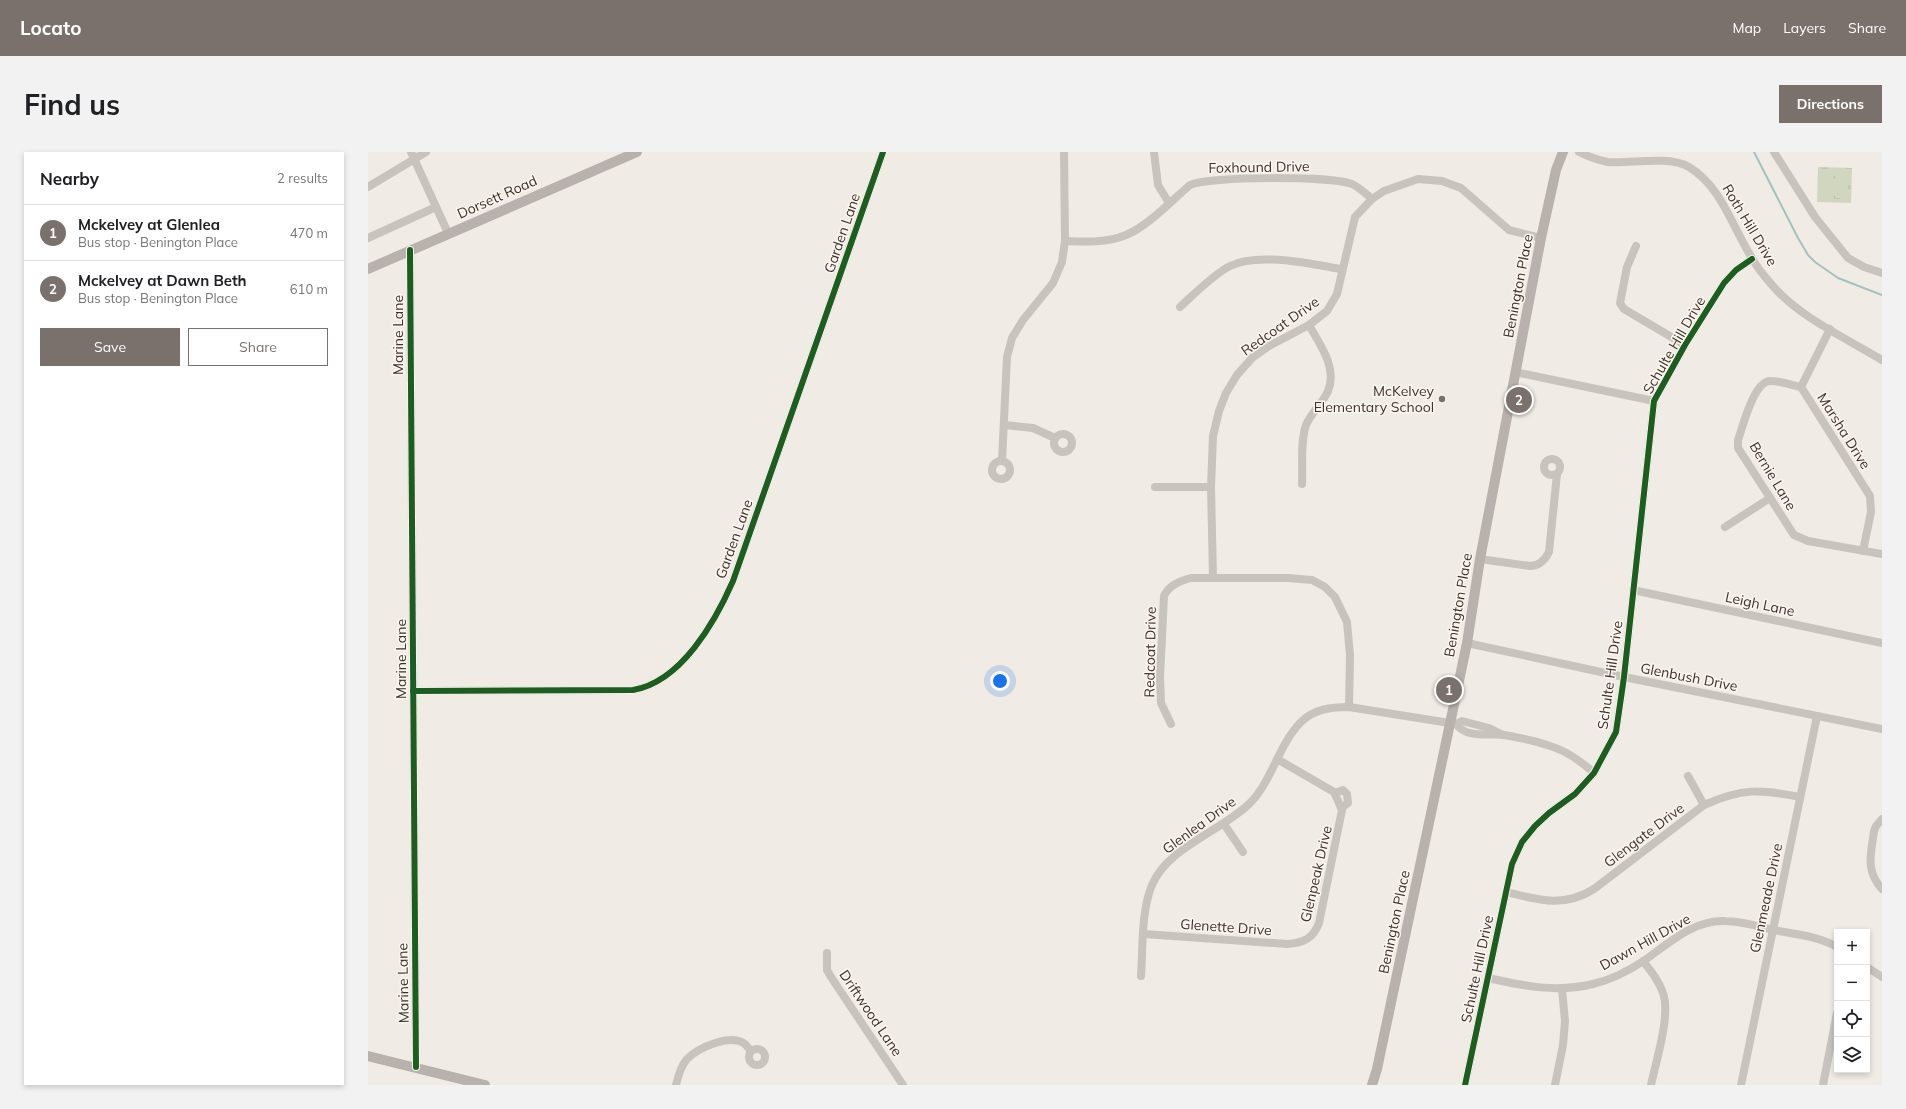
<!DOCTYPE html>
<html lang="en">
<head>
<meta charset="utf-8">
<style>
	:root { --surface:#fff; --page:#f2f2f2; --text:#202124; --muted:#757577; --line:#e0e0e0; --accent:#7a716c }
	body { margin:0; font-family:Mulish,sans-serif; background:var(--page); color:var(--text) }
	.controls { position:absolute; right:12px; bottom:12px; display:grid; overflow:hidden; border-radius:0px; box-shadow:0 2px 6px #0003 }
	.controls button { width:36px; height:36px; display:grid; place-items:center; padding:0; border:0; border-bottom:1px solid var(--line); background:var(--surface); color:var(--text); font:20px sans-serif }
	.you { position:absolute; left:632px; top:529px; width:14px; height:14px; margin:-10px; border:3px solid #fff; border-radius:50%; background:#1a73e8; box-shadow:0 0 0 6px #1a73e833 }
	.badge { display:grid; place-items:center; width:26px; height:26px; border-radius:50%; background:var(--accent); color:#fff; font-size:13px; font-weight:700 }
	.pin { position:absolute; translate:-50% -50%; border:2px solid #fff; box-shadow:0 1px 4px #0006 }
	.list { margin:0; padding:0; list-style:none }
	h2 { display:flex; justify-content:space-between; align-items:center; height:52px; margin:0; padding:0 16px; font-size:17px }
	h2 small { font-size:13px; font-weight:400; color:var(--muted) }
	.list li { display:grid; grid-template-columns:26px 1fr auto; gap:12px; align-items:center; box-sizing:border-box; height:56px; padding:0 16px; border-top:1px solid var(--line) }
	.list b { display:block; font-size:15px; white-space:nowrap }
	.list p { margin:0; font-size:13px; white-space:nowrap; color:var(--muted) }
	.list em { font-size:13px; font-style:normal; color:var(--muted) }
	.actions { display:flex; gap:8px; padding:12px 16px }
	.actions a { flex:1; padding:9px 0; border:1px solid var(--accent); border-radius:0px; text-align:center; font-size:14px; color:var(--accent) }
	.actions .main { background:var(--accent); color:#fff }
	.icon { flex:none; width:22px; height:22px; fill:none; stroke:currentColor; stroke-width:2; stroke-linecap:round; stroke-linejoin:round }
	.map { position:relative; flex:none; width:1514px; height:933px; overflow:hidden; border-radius:0px }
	header { display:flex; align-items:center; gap:24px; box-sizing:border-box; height:56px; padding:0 20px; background:var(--accent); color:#fff }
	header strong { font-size:19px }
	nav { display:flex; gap:22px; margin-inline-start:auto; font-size:14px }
	.intro { display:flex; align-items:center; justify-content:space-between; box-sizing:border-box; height:96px; padding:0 24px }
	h1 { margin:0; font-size:28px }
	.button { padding:10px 18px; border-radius:0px; background:var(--accent); color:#fff; font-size:14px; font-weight:700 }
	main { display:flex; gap:24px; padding:0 24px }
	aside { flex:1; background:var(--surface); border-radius:0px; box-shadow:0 2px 6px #0003 }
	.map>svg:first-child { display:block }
	.park { fill:url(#park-tufts) }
	.pitch { fill:#d1d6bf }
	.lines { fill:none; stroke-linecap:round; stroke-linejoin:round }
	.stream { stroke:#a1c2c1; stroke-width:2 }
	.minor { stroke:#c9c3be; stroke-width:8 }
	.major { stroke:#b8b1ad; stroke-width:10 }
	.cycleway-casing { stroke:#fbf5ee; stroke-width:8 }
	.cycleway { stroke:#1b5e20; stroke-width:6 }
	.poi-dot { fill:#7a716c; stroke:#fbf5ee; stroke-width:1.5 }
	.labels { text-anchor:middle; stroke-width:3; stroke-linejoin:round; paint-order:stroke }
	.street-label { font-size:14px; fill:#3b302b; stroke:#fbf5ee }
	.poi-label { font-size:14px; fill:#3b302b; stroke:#fbf5ee; text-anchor:end }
</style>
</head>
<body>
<header>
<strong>Locato</strong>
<nav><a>Map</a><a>Layers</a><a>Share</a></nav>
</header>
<div class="intro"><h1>Find us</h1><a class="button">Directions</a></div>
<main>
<aside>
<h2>Nearby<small>2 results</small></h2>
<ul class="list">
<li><span class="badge">1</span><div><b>Mckelvey at Glenlea</b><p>Bus stop · Benington Place</p></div><em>470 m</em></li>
<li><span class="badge">2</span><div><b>Mckelvey at Dawn Beth</b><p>Bus stop · Benington Place</p></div><em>610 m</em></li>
</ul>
<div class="actions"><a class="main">Save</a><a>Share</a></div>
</aside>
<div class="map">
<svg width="1514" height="933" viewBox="0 0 1514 933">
	<defs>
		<pattern id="park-tufts" width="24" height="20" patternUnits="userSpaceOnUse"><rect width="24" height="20" fill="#d1d6bf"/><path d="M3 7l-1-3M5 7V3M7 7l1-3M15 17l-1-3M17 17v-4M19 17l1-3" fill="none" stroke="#b4b8a4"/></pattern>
	</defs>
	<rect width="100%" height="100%" fill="#f0ebe5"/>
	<polygon class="park" points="1450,15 1484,16 1483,51 1449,50"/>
	<g class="pitch">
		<polygon points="1453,23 1464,23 1464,46 1453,45"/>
		<rect x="1468" y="23" width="11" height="23"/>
	</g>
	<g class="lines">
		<polyline class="stream" points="1386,0 1430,86 1440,103 1447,110 1470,126 1514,143"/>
		<g class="minor">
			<polyline points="43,0 80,81"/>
			<polyline points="786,0 790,33 801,51"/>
			<path d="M1211,0c10,5 18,8 29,10 23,2 60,-7 81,5 33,20 43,60 63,91 5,10 13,19 20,27 27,32 74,53 110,75"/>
			<polyline points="1406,0 1447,65 1480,106 1496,115 1514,121"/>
			<polyline points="0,35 58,0"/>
			<polyline points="0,86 68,55"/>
			<path d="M697,89c20,1 42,2 61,-6 22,-9 45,-34 64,-50 19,-9 141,-9 162,-1 8,4 13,9 20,15"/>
			<polyline points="1268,94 1259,115 1252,151 1256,157 1317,193"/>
			<polyline points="42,98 48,915"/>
			<path d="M812,155c13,-12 34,-33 50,-41 28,-14 81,-2 111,3"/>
			<polyline points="1147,220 1286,249"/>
			<path d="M1433,235c-9,-2 -21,-6 -30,-6 -17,-1 -28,45 -33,59v8l56,87 14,6 74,13"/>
			<polyline points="1433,235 1502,344 1503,360 1495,399"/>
			<polyline points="1433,235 1462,177"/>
			<polyline points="637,273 665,276 687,286"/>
			<circle cx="695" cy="291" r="9"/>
			<circle cx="1184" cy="315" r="8"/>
			<polyline points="634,309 639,205 644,186 655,168 685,131 694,110 697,89 696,0"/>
			<circle cx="633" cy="318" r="9"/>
			<path d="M934,332c1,-19 -2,-41 4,-59 5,-12 17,-22 22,-34 10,-23 -9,-48 -19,-66"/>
			<polyline points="787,335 843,335"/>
			<polyline points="1357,375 1402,346"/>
			<path d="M1112,407l50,7c9,0 15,-6 19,-14l8,-78"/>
			<polyline points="845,425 843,335 845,284 851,259 858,241 869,223 884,206 901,194 941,173 959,159 969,142 987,65 1004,47 1016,39 1050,27 1074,29 1093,36 1141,78 1173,86"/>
			<polyline points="1265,438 1514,491"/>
			<polyline points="1099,491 1256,525 1514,577"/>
			<path d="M45,539l220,-1c48,-8 82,-68 100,-109l150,-429"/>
			<path d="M803,572l-10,-21 -1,-26 4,-81c5,-11 16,-15 27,-18h97l24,2 13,7 10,10 12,25 3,33 -1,52"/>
			<path d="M1088,572c11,15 33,9 49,11 14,3 29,5 42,10 18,5 33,15 47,28"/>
			<polyline points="1320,624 1336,653"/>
			<polyline points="967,641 975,638 979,642 980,651 973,656"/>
			<path d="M1514,667l-6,7 -2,5c-3,23 -9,39 8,58"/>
			<polyline points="856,672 875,700"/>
			<path d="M1138,740c32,8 58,16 88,-3l110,-84c38,-17 56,-16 96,-8"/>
			<path d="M776,782l143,10c16,-1 26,-5 32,-21l23,-113 -8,-18 -57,-33"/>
			<polyline points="459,801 459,818 463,825 535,933"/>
			<path d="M1275,809c8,10 16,20 20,32 8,22 -7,68 -12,92"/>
			<polyline points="1499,815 1514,825"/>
			<path d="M773,824c2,-28 0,-65 11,-91 15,-37 69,-54 97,-81 23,-22 29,-59 52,-82 13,-13 30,-15 48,-15l107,17 6,-3 27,7 14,7"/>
			<path d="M1120,826c36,8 68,15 105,6 17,-4 37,-14 52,-24 24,-17 48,-40 80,-39 16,0 32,5 48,9 21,4 45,6 64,17"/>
			<circle cx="389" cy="905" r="8"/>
			<path d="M308,933c2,-9 5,-19 11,-26 11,-11 43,-26 58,-15 2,2 4,5 6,7"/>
			<polyline points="1097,933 1144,712 1154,690 1167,674 1181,661 1207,642 1226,621 1248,580 1256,525 1286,249 1317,193 1356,131 1368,118 1384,107"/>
			<polyline points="1187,933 1195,893 1197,869 1194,837"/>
			<polyline points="1373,933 1449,564"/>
			<polyline points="1455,933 1469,861"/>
		</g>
		<g class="major">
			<polyline points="0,117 269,0"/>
			<polyline points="0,904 117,933"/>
			<polyline points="1004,933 1009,917 1099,491 1112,407 1173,86 1188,18 1195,0"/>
		</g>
		<defs>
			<g id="cycleway">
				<polyline points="42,98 48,915"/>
				<path d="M45,539l220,-1c48,-8 82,-68 100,-109l150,-429"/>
				<polyline points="1097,933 1144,712 1154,690 1167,674 1181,661 1207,642 1226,621 1248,580 1256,525 1286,249 1317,193 1356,131 1368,118 1384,107"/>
			</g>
		</defs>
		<use href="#cycleway" class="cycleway-casing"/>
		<use href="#cycleway" class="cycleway"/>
	</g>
	<circle class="poi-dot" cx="1074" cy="247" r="4"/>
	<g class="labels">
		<g class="street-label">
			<text transform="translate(891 15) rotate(-1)" y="5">Foxhound Drive</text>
			<text transform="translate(129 45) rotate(-24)" y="5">Dorsett Road</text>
			<text transform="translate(1382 73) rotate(59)" y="5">Roth Hill Drive</text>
			<text transform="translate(474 81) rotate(-71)" y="5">Garden Lane</text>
			<text transform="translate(1150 134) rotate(-79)" y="5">Benington Place</text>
			<text transform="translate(912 174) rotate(-35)" y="5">Redcoat Drive</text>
			<text transform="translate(30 183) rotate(-90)" y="5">Marine Lane</text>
			<text transform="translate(1306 193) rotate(-60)" y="5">Schulte Hill Drive</text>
			<text transform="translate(1476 279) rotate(58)" y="5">Marsha Drive</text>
			<text transform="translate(1405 324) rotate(59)" y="5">Bernie Lane</text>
			<text transform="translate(366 387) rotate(-70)" y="5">Garden Lane</text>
			<text transform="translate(1392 452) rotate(12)" y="5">Leigh Lane</text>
			<text transform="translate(1090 453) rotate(-80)" y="5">Benington Place</text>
			<text transform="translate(782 500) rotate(-89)" y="5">Redcoat Drive</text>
			<text transform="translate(33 507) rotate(-90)" y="5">Marine Lane</text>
			<text transform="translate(1242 523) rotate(-82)" y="5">Schulte Hill Drive</text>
			<text transform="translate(1321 525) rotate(11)" y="5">Glenbush Drive</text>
			<text transform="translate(831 673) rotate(-36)" y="5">Glenlea Drive</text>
			<text transform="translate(1276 683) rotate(-37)" y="5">Glengate Drive</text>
			<text transform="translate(948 722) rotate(-77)" y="5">Glenpeak Drive</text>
			<text transform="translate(1398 746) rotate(-78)" y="5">Glenmeade Drive</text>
			<text transform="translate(1026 770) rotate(-78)" y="5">Benington Place</text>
			<text transform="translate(858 775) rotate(4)" y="5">Glenette Drive</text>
			<text transform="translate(1277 790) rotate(-29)" y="5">Dawn Hill Drive</text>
			<text transform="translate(1109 817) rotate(-78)" y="5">Schulte Hill Drive</text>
			<text transform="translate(35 831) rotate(-91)" y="5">Marine Lane</text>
			<text transform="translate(503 861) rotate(56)" y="5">Driftwood Lane</text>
		</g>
		<g class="poi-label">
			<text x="1066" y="244">McKelvey<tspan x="1066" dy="16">Elementary School</tspan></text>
		</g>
	</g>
</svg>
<div class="controls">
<button>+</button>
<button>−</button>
<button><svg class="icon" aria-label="locate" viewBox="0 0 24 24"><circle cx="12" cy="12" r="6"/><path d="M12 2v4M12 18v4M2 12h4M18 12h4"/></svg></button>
<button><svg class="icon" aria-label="layers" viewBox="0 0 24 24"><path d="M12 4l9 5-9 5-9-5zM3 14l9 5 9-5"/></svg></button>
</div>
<div class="you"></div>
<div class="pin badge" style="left:1081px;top:538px">1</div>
<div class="pin badge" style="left:1151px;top:248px">2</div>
</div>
</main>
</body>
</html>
